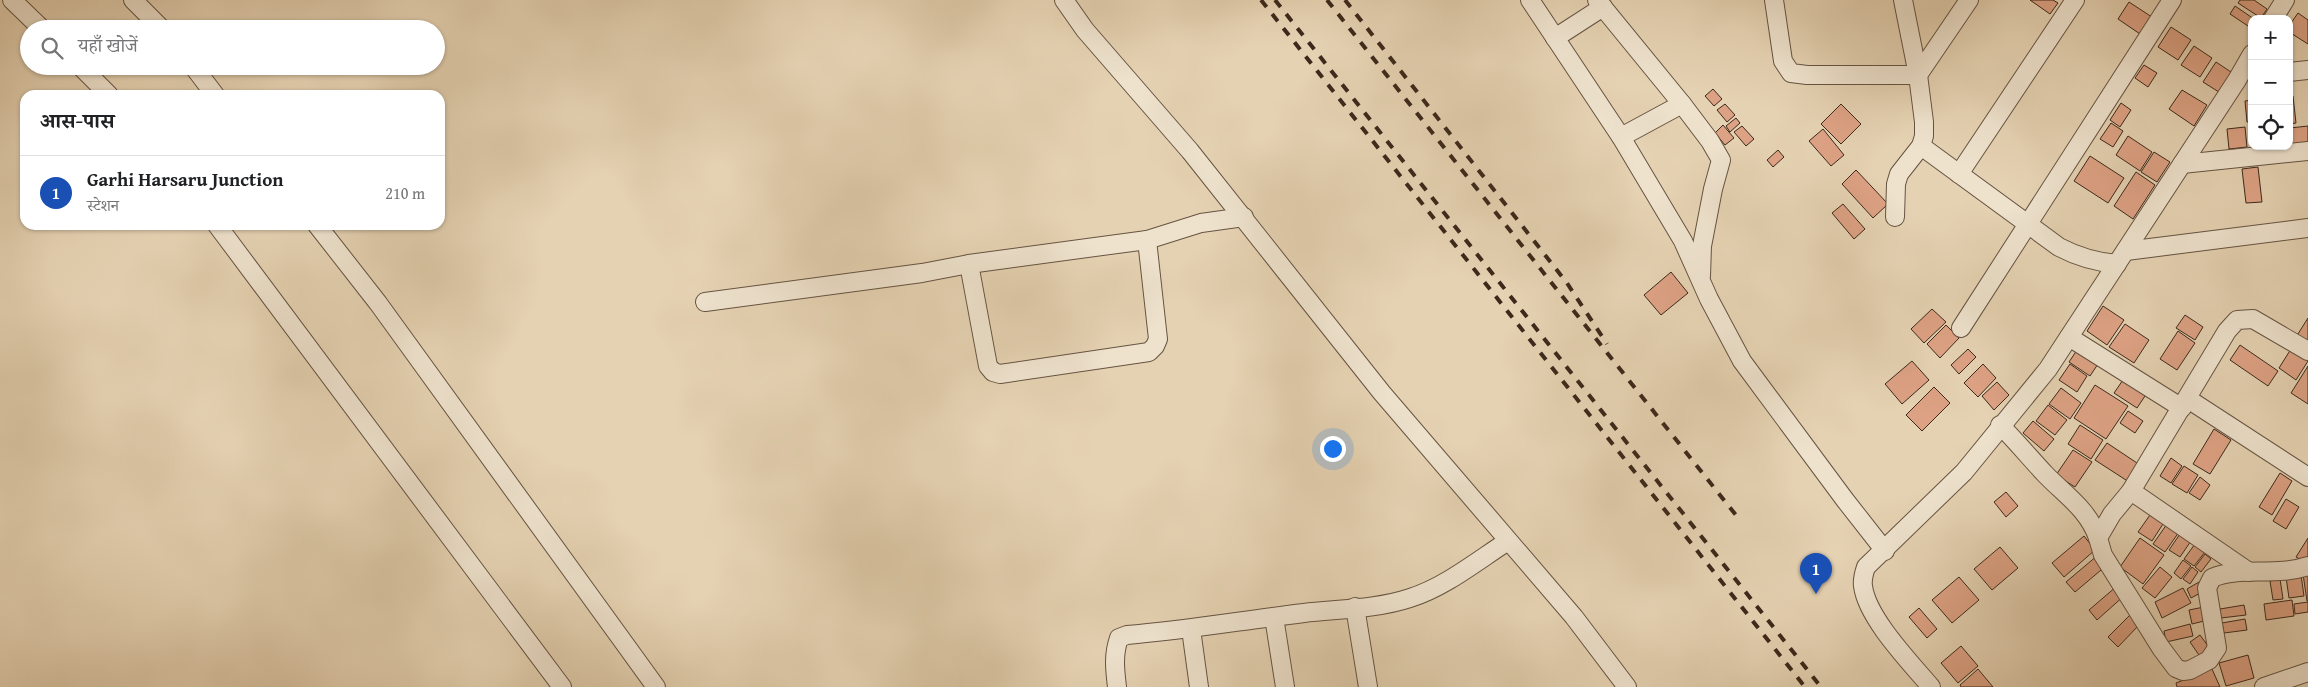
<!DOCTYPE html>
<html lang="hi">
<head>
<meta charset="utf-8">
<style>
	:root { --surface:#fff; --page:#f2f2f2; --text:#202124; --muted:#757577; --line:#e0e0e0; --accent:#8f2418 }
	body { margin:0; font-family:"Gentium Book Plus","Noto Serif Devanagari",serif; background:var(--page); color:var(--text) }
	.controls { position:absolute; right:15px; top:15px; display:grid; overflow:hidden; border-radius:10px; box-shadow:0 1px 4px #0004 }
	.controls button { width:45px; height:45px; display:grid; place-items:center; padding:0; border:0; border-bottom:1px solid var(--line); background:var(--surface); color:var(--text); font:25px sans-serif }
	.you { position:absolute; left:1332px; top:448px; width:18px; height:18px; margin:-12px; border:4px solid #fff; border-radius:50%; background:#1a73e8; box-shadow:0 0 0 8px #1a73e833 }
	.badge { display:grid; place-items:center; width:32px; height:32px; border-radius:50%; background:var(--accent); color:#fff; font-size:16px; font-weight:700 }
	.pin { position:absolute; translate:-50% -41px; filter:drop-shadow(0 1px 2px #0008) }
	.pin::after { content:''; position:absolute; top:26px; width:18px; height:15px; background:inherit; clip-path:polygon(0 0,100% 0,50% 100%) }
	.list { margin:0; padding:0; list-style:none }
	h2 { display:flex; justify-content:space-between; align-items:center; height:65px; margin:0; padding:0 20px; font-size:21px }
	h2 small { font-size:16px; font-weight:400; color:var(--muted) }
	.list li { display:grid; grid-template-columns:32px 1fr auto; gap:15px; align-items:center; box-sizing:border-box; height:75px; padding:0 20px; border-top:1px solid var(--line) }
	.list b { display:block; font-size:19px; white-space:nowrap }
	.list p { margin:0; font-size:16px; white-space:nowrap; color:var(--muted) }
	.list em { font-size:16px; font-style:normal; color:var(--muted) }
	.icon { flex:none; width:28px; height:28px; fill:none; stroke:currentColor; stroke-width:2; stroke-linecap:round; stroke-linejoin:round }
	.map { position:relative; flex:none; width:2308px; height:687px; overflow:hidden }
	.search { position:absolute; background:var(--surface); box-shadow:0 1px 4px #0004; left:20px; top:20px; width:425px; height:55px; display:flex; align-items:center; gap:12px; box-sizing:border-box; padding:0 18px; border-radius:28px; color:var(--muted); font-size:19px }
	.panel { position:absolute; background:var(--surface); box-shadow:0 1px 4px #0004; left:20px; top:90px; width:425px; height:140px; border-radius:15px }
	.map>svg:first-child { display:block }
	.building { fill:#dda284; stroke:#3c291c }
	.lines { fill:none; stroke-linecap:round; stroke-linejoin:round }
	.minor-casing { stroke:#665342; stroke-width:20 }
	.minor { stroke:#eee2cd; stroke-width:18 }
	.rail { stroke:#3c291c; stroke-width:4; stroke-dasharray:9 9; stroke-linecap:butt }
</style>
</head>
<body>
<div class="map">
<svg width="2308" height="687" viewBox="0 0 2308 687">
	<rect width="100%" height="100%" fill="#e5d2b2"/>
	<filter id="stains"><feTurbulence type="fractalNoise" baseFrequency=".004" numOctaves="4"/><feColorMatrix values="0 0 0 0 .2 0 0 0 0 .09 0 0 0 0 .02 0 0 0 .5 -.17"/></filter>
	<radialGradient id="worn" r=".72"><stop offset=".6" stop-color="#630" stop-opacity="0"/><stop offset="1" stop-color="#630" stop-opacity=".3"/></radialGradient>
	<g class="building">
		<polygon points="2030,0 2053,0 2058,3 2050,14"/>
		<polygon points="2240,0 2254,0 2267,9 2261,18 2238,3"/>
		<polygon points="2129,2 2155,19 2143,36 2118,19"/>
		<polygon points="2235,6 2254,19 2252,19 2251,28 2230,14"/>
		<polygon points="2298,13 2308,20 2308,44 2289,32 2289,26"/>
		<polygon points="2171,27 2191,40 2178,60 2158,47"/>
		<polygon points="2194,46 2212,58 2200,77 2181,65"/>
		<polygon points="2216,62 2234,74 2222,94 2203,82"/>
		<polygon points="2144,65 2157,73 2148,87 2135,78"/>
		<polygon points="1713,89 1722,99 1714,106 1705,96"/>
		<polygon points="2182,90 2207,105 2194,126 2169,109"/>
		<polygon points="2293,96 2296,123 2289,124 2289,97"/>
		<polygon points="2252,100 2252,121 2247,122 2245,101"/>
		<polygon points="2121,103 2131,110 2120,127 2110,120"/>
		<polygon points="1725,104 1735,115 1727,122 1717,110"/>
		<polygon points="1841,104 1861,124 1841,144 1821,124"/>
		<polygon points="1736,118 1740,123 1730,132 1726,126"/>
		<polygon points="2111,123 2123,131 2113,147 2100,139"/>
		<polygon points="1723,125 1734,138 1725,145 1715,133"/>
		<polygon points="1742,126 1754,139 1746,146 1734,132"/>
		<polygon points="2308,126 2308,145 2292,147 2290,128"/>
		<polygon points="2245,127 2247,147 2229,149 2227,129"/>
		<polygon points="1823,129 1844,155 1831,166 1809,141"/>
		<polygon points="2128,136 2152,152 2140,171 2116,155"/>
		<polygon points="1778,150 1784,157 1773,167 1767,160"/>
		<polygon points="2154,152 2170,162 2157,182 2141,172"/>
		<polygon points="2090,156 2124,178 2108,203 2074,181"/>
		<polygon points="2258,167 2262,202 2246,203 2242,169"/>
		<polygon points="1856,170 1888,204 1873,218 1842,184"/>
		<polygon points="2136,172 2155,185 2133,219 2114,206"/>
		<polygon points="1843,204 1865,229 1854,239 1832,213"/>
		<polygon points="1671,272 1688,293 1661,315 1644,295"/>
		<polygon points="2103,306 2124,320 2107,345 2087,331"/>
		<polygon points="1932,309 1946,322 1924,343 1911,329"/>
		<polygon points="2185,315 2203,327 2195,340 2176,328"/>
		<polygon points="2308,318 2308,346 2296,337"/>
		<polygon points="2125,324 2149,340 2134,363 2109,347"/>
		<polygon points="1946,325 1959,338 1940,358 1927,344"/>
		<polygon points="2178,331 2195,343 2177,370 2160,359"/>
		<polygon points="2240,345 2278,371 2268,386 2230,360"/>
		<polygon points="2079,347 2100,361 2090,376 2069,362"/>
		<polygon points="1968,349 1976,357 1959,374 1951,365"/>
		<polygon points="2291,349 2308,361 2296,380 2279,368"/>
		<polygon points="1912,361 1929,380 1902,404 1885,384"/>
		<polygon points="1983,364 1996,378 1978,397 1964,383"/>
		<polygon points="2070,364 2087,376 2077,392 2059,380"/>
		<polygon points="2308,366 2308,404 2291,393"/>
		<polygon points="2125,377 2147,393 2137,408 2114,393"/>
		<polygon points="1997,382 2009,395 1994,410 1982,396"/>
		<polygon points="2095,385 2128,406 2106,439 2074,418"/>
		<polygon points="1934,387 1950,403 1922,431 1906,415"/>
		<polygon points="2061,388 2081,403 2070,419 2049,404"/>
		<polygon points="2048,405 2067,420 2055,435 2036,421"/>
		<polygon points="2128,411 2143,421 2135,433 2120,423"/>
		<polygon points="2033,421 2054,439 2044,451 2023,433"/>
		<polygon points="2080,425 2103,440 2091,459 2068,444"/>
		<polygon points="2214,429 2231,440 2210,474 2193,464"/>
		<polygon points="2107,443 2140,465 2129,482 2095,460"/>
		<polygon points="2073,450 2092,462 2075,487 2056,475"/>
		<polygon points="2171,458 2182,466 2171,483 2160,476"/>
		<polygon points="2184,466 2198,475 2187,493 2172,484"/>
		<polygon points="2280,473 2292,481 2272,515 2259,507"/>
		<polygon points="2200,477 2210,485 2200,500 2189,493"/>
		<polygon points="2006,492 2018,506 2006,517 1994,502"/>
		<polygon points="2286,499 2299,507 2286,529 2273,521"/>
		<polygon points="2150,515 2163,524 2152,541 2138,532"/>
		<polygon points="2167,524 2179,532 2165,552 2153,544"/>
		<polygon points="2182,531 2193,538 2180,557 2169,550"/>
		<polygon points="2084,536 2095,550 2064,577 2052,563"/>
		<polygon points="2140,538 2164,555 2143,584 2120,567"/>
		<polygon points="2308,538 2308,556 2305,562 2296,557"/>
		<polygon points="2195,544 2205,552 2194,566 2184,559"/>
		<polygon points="2000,547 2018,568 1992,590 1974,569"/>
		<polygon points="2205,554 2211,559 2201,572 2195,567"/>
		<polygon points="2098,555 2107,565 2075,592 2066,582"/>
		<polygon points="2183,560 2191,566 2181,579 2174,573"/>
		<polygon points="2160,567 2172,577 2155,598 2142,588"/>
		<polygon points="2192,567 2198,572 2190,584 2183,579"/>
		<polygon points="2308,573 2308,601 2307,601 2303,574"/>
		<polygon points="2301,575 2304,596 2289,598 2286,577"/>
		<polygon points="1959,577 1979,600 1952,623 1932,600"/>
		<polygon points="2280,579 2283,599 2273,600 2270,581"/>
		<polygon points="2199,582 2204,591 2191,598 2187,589"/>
		<polygon points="2117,586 2125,595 2097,620 2089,610"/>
		<polygon points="2183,588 2191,603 2162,618 2155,602"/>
		<polygon points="2292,600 2294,616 2266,620 2264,604"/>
		<polygon points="2308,602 2308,612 2295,614 2294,604"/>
		<polygon points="2244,605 2246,615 2221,618 2220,609"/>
		<polygon points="2209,606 2212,619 2192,624 2189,610"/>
		<polygon points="1919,608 1937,629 1927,638 1909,617"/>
		<polygon points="2130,615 2139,625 2118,647 2108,637"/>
		<polygon points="2245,619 2247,630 2224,633 2222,623"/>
		<polygon points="2190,624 2193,636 2166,642 2164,631"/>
		<polygon points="2200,635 2211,650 2201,658 2190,642"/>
		<polygon points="1961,646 1978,666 1958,683 1941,663"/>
		<polygon points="2248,655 2254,678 2226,686 2219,663"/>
		<polygon points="1978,669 1993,687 1961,687 1960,685"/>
		<polygon points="2212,669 2220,687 2177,687 2176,683"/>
	</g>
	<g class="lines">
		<defs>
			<g id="minor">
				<polyline points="12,0 42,29"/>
				<polyline points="133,0 162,29"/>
				<polyline points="1064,0 1085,30 1190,151 1382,393 1574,617 1627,687"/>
				<polyline points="1530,0 1621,137 1683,241 1709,299 1742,361 1845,500 1885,551"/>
				<polyline points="1597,0 1682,104 1710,141 1721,160 1713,189 1702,246 1701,276"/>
				<polyline points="1774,0 1783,61 1791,73 1807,75 1918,75 1969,0"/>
				<polyline points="2273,19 2285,0"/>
				<polyline points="1555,38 1603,7"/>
				<polyline points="80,66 109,95"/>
				<polyline points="193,66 215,95"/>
				<polyline points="2289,72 2308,70"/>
				<polyline points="1621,137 1682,104"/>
				<path d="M1921,146l138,101c19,10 36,15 58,17"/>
				<polyline points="2182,164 2308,151"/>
				<polyline points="1959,174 2075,0"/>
				<polyline points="1895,217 1896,184 1899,174 1921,146 1924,136 1924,122 1918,75 1903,0"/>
				<polyline points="217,225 562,687"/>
				<polyline points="317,225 378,303 656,687"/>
				<polyline points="2126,251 2308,228"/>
				<polyline points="969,264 988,366 993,372 1000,374 1149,352 1155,346 1158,339 1147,240"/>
				<polyline points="705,302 922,273 969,264 1147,240 1201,223 1244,217"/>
				<polyline points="1961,328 2172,0"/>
				<polyline points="2069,337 2182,408"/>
				<polyline points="2188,399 2308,477"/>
				<path d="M2000,425c16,16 30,33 45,49 20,21 43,35 53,64l14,-24 19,-23 96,-160 10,-11 16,-1 55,32"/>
				<polyline points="2131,491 2249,572"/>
				<path d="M2098,538l5,17 58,93 15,20 7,3 7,-1 19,-10 8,-12 -10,-60 5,-10c28,-12 64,-1 96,-12"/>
				<polyline points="1355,607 1368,687"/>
				<polyline points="1274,617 1285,687"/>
				<polyline points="1191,629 1199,687"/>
				<path d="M1117,687c-2,-17 -4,-32 2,-49l8,-3c60,-5 118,-15 177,-22 35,-4 73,-4 106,-15 35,-11 67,-37 98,-57"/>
				<path d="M1931,687c-21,-25 -64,-69 -68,-101 -1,-6 1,-13 3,-19l98,-95 84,-103 189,-289 15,-26"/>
				<polyline points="2264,687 2308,672"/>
			</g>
		</defs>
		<use href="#minor" class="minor-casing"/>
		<use href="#minor" class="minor"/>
		<g class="rail">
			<polyline points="1261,0 1805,687"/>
			<polyline points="1275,0 1821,687"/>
			<polyline points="1327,0 1739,519"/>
			<polyline points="1345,0 1567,283 1607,344"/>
		</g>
	</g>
	<rect width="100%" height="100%" filter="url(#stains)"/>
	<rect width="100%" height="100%" fill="url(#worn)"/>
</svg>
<div class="controls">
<button>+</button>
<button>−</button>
<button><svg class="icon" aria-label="locate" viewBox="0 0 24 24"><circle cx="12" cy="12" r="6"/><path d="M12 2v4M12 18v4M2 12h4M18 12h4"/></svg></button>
</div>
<div class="you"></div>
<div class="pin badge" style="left:1816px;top:594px;background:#1a4fb4">1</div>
<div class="search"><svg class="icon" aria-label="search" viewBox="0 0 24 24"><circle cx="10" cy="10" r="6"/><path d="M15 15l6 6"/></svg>यहाँ खोजें</div>
<section class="panel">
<h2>आस-पास<small></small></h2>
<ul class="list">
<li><span class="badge" style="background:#1a4fb4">1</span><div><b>Garhi Harsaru Junction</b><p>स्टेशन</p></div><em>210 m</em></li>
</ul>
</section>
</div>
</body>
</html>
